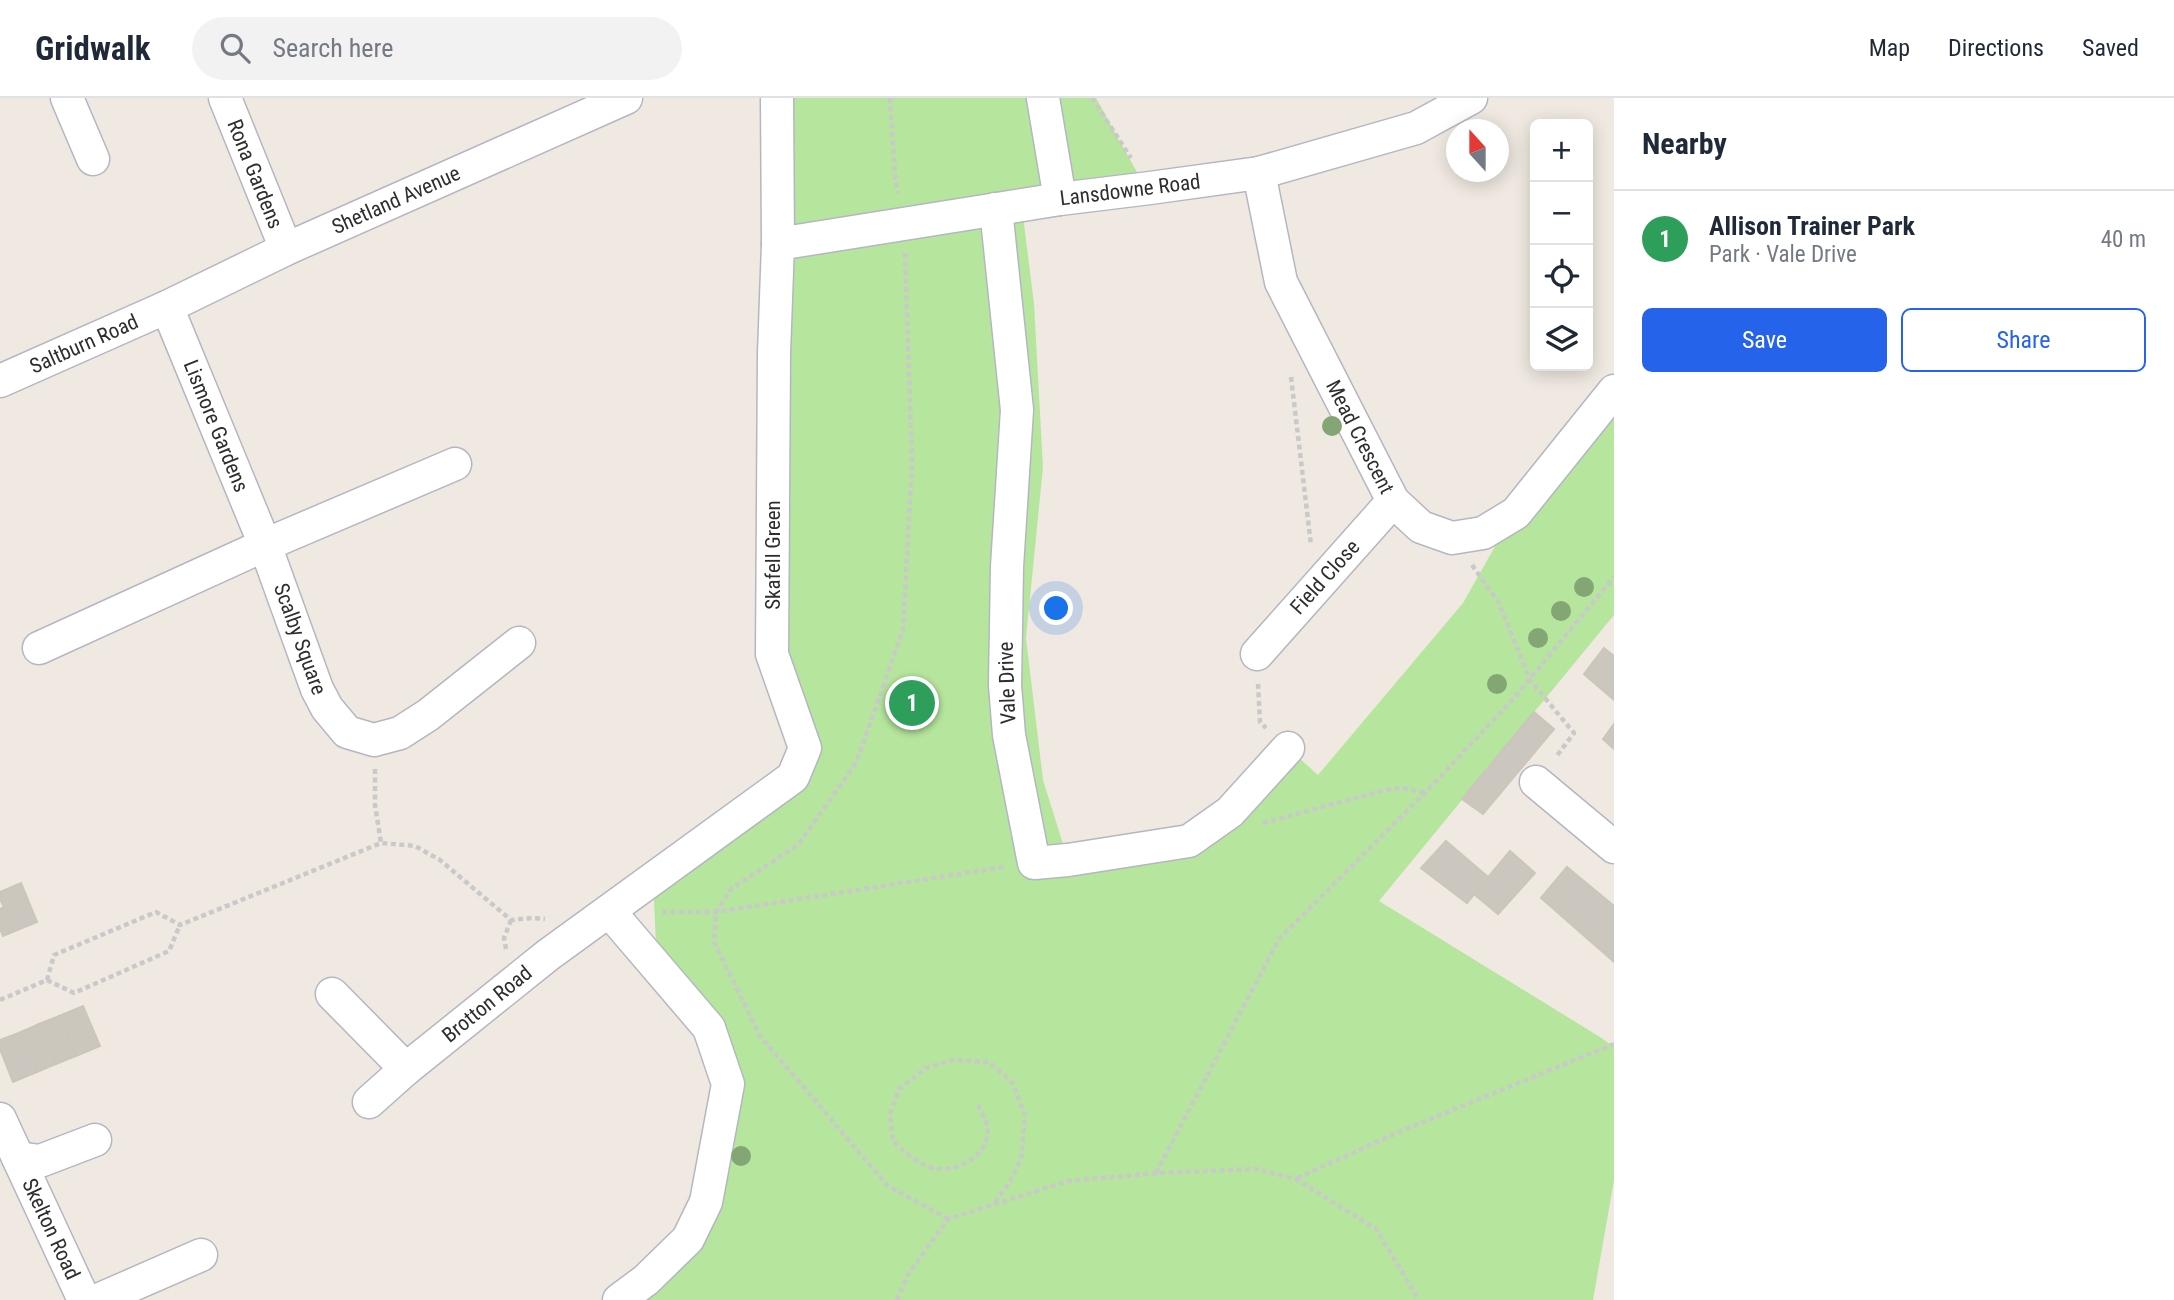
<!DOCTYPE html>
<html lang="en">
<head>
<meta charset="utf-8">
<style>
	:root { --surface:#fff; --page:#f2f2f3; --text:#1f2937; --muted:#747a83; --line:#e0e1e3; --accent:#2563eb }
	body { margin:0; font-family:"Roboto Condensed",sans-serif; background:var(--page); color:var(--text) }
	.controls { position:absolute; right:21px; top:21px; display:grid; overflow:hidden; border-radius:10px; box-shadow:0 4px 18px #0003 }
	.controls button { width:63px; height:63px; display:grid; place-items:center; padding:0; border:0; border-bottom:2px solid var(--line); background:var(--surface); color:var(--text); font:35px sans-serif }
	.compass { position:absolute; left:1446px; top:21px; width:63px; height:63px; border-radius:50%; background:var(--surface); box-shadow:0 4px 18px #0003; rotate:339deg }
	.you { position:absolute; left:1057px; top:511px; width:24px; height:24px; margin:-18px; border:5px solid #fff; border-radius:50%; background:#1a73e8; box-shadow:0 0 0 10px #1a73e833 }
	.badge { display:grid; place-items:center; width:46px; height:46px; border-radius:50%; background:var(--accent); color:#fff; font-size:23px; font-weight:700 }
	.pin { position:absolute; translate:-50% -50%; border:4px solid #fff; box-shadow:0 2px 7px #0006 }
	.list { margin:0; padding:0; list-style:none }
	h2 { display:flex; justify-content:space-between; align-items:center; height:91px; margin:0; padding:0 28px; font-size:30px }
	h2 small { font-size:23px; font-weight:400; color:var(--muted) }
	.list li { display:grid; grid-template-columns:46px 1fr auto; gap:21px; align-items:center; box-sizing:border-box; height:98px; padding:0 28px; border-top:2px solid var(--line) }
	.list b { display:block; font-size:26px; white-space:nowrap }
	.list p { margin:0; font-size:23px; white-space:nowrap; color:var(--muted) }
	.list em { font-size:23px; font-style:normal; color:var(--muted) }
	.actions { display:flex; gap:14px; padding:21px 28px }
	.actions a { flex:1; padding:16px 0; border:2px solid var(--accent); border-radius:10px; text-align:center; font-size:24px; color:var(--accent) }
	.actions .main { background:var(--accent); color:#fff }
	.icon { flex:none; width:38px; height:38px; fill:none; stroke:currentColor; stroke-width:2; stroke-linecap:round; stroke-linejoin:round }
	.map { position:relative; flex:none; width:1614px; height:1202px; overflow:hidden }
	header { display:flex; align-items:center; gap:42px; box-sizing:border-box; height:98px; padding:0 35px; background:var(--surface); border-bottom:2px solid var(--line) }
	header strong { font-size:33px }
	nav { display:flex; gap:38px; margin-inline-start:auto; font-size:24px }
	.search { width:490px; height:63px; background:var(--page); display:flex; align-items:center; gap:18px; box-sizing:border-box; padding:0 24px; border-radius:38px; color:var(--muted); font-size:26px }
	main { display:flex }
	aside { flex:1; background:var(--surface) }
	.map>svg:first-child { display:block }
	.green { fill:#b6e59e }
	.building { fill:#cbc7bf; stroke:#cbc5ba; stroke-width:2 }
	.lines { fill:none; stroke-linecap:round; stroke-linejoin:round }
	.street-casing { stroke:#b4b7c1; stroke-width:35 }
	.path { stroke:#c9c9c9; stroke-width:4.5; stroke-dasharray:5 3.5; stroke-linecap:butt }
	.street { stroke:#fff; stroke-width:32 }
	.tree { fill:#84a574 }
	.labels { text-anchor:middle; stroke-width:5; stroke-linejoin:round; paint-order:stroke }
	.street-label { font-size:21px; fill:#2e2e2e; stroke:#fff }
</style>
</head>
<body>
<header>
<strong>Gridwalk</strong>
<div class="search"><svg class="icon" aria-label="search" viewBox="0 0 24 24"><circle cx="10" cy="10" r="6"/><path d="M15 15l6 6"/></svg>Search here</div>
<nav><a>Map</a><a>Directions</a><a>Saved</a></nav>
</header>
<main>
<div class="map">
<svg width="1614" height="1202" viewBox="0 0 1614 1202">
	<rect width="100%" height="100%" fill="#efe9e1"/>
	<polygon class="green" points="772,0 1096,0 1144,87 1022,110 1034,206 1043,369 1026,540 1043,682 1068,762 1189,743 1288,650 1318,677 1463,505 1506,429 1614,294 1614,517 1379,803 1600,939 1614,949 1614,1082 1593,1202 619,1202 688,1141 728,987 657,869 653,780 805,650 775,563"/>
	<g class="building">
		<polygon points="1604,550 1614,558 1614,602 1584,576"/>
		<polygon points="1534,614 1554,631 1483,716 1462,701"/>
		<polygon points="1614,626 1614,651 1603,641"/>
		<polygon points="1446,743 1488,779 1467,805 1421,770"/>
		<polygon points="1510,753 1535,775 1498,816 1474,796"/>
		<polygon points="1567,769 1614,808 1614,864 1541,800"/>
		<polygon points="21,785 37,824 3,838 0,831 0,811 4,809 0,801 0,794"/>
		<polygon points="83,908 100,948 76,958 59,918"/>
		<polygon points="59,918 76,958 56,966 39,926"/>
		<polygon points="39,926 56,966 37,974 21,934"/>
		<polygon points="21,934 37,974 13,984 0,951 0,942"/>
	</g>
	<g class="lines">
		<defs>
			<g id="street">
				<polyline points="67,0 93,61"/>
				<polyline points="225,0 286,151"/>
				<polyline points="1043,0 1060,101"/>
				<polyline points="1259,75 1281,184 1393,403 1421,429 1452,440 1483,435 1516,415 1614,293"/>
				<polyline points="996,111 1017,312 1007,469 1005,587 1009,637 1034,765 1068,762 1189,743 1230,714 1288,650"/>
				<polyline points="778,146 1060,101 1150,90 1259,75 1416,30 1471,0"/>
				<polyline points="167,209 265,447 317,591 327,610 347,634 374,642 400,635 428,617 519,545"/>
				<polyline points="0,283 167,209 286,151 626,0"/>
				<polyline points="39,550 265,447 455,366"/>
				<polyline points="1257,556 1393,403"/>
				<polyline points="1536,684 1614,749"/>
				<polyline points="609,813 709,930 728,986 706,1104 688,1141 646,1182 619,1202"/>
				<polyline points="332,896 406,971"/>
				<polyline points="369,1004 406,971 548,857 793,679 805,650 772,556 774,255 778,146 777,0"/>
				<polyline points="0,1021 84,1202"/>
				<polyline points="18,1060 40,1063 95,1042"/>
				<polyline points="98,1202 201,1157"/>
			</g>
		</defs>
		<use href="#street" class="street-casing"/>
		<g class="path">
			<polyline points="890,0 895,78 898,95"/>
			<polyline points="1092,0 1131,60"/>
			<polyline points="905,155 912,366 903,532 856,665 798,747 731,791 716,814 714,844 760,938 887,1087 948,1121"/>
			<polyline points="1291,279 1311,447"/>
			<polyline points="1472,467 1499,505 1530,582 1574,635 1556,659"/>
			<polyline points="1258,586 1260,624 1266,630"/>
			<polyline points="375,671 375,707 381,745"/>
			<polyline points="1263,725 1385,692 1403,690 1425,695"/>
			<polyline points="662,814 716,814 1004,769"/>
			<polyline points="506,851 504,840 511,822"/>
			<polyline points="47,882 74,895 169,853 180,827"/>
			<polyline points="0,902 47,882 54,857 156,814 180,827 381,745 415,748 440,762 511,822 532,820 545,821"/>
			<path d="M978,1007c3,6 7,13 9,20 6,28 -29,49 -54,43 -16,-4 -29,-17 -40,-27l-3,-26 9,-26 27,-21 27,-8 36,2 23,20 13,33 -4,44 -12,24 -14,19"/>
			<polyline points="1156,1075 1279,841 1425,695 1514,600 1614,479"/>
			<polyline points="1297,1080 1406,1031 1614,946"/>
			<polyline points="897,1202 909,1175 948,1121 1068,1083 1156,1075 1256,1071 1296,1081 1376,1131 1419,1202"/>
		</g>
		<use href="#street" class="street"/>
	</g>
	<g class="tree">
		<circle cx="1332" cy="328" r="10"/>
		<circle cx="1584" cy="489" r="10"/>
		<circle cx="1561" cy="513" r="10"/>
		<circle cx="1538" cy="540" r="10"/>
		<circle cx="1497" cy="586" r="10"/>
		<circle cx="741" cy="1058" r="10"/>
	</g>
	<g class="labels">
		<g class="street-label">
			<text transform="translate(255 76) rotate(68)" y="7">Rona Gardens</text>
			<text transform="translate(1130 92) rotate(-7)" y="7">Lansdowne Road</text>
			<text transform="translate(396 102) rotate(-24)" y="7">Shetland Avenue</text>
			<text transform="translate(84 246) rotate(-24)" y="7">Saltburn Road</text>
			<text transform="translate(216 328) rotate(68)" y="7">Lismore Gardens</text>
			<text transform="translate(1360 339) rotate(63)" y="7">Mead Crescent</text>
			<text transform="translate(773 457) rotate(-90)" y="7">Skafell Green</text>
			<text transform="translate(1325 479) rotate(-48)" y="7">Field Close</text>
			<text transform="translate(300 541) rotate(70)" y="7">Scalby Square</text>
			<text transform="translate(1007 585) rotate(-92)" y="7">Vale Drive</text>
			<text transform="translate(487 906) rotate(-39)" y="7">Brotton Road</text>
			<text transform="translate(51 1131) rotate(65)" y="7">Skelton Road</text>
		</g>
	</g>
</svg>
<div class="controls">
<button>+</button>
<button>−</button>
<button><svg class="icon" aria-label="locate" viewBox="0 0 24 24"><circle cx="12" cy="12" r="6"/><path d="M12 2v4M12 18v4M2 12h4M18 12h4"/></svg></button>
<button><svg class="icon" aria-label="layers" viewBox="0 0 24 24"><path d="M12 4l9 5-9 5-9-5zM3 14l9 5 9-5"/></svg></button>
</div>
<svg class="compass" viewBox="-18 -18 36 36"><path d="M0-13l5 13h-10z" fill="#e53935"/><path d="M0 13l5-13h-10z" fill="#747a83"/></svg>
<div class="you"></div>
<div class="pin badge" style="left:912px;top:605px;background:#2e9e5b">1</div>
</div>
<aside>
<h2>Nearby<small></small></h2>
<ul class="list">
<li><span class="badge" style="background:#2e9e5b">1</span><div><b>Allison Trainer Park</b><p>Park · Vale Drive</p></div><em>40 m</em></li>
</ul>
<div class="actions"><a class="main">Save</a><a>Share</a></div>
</aside>
</main>
</body>
</html>
